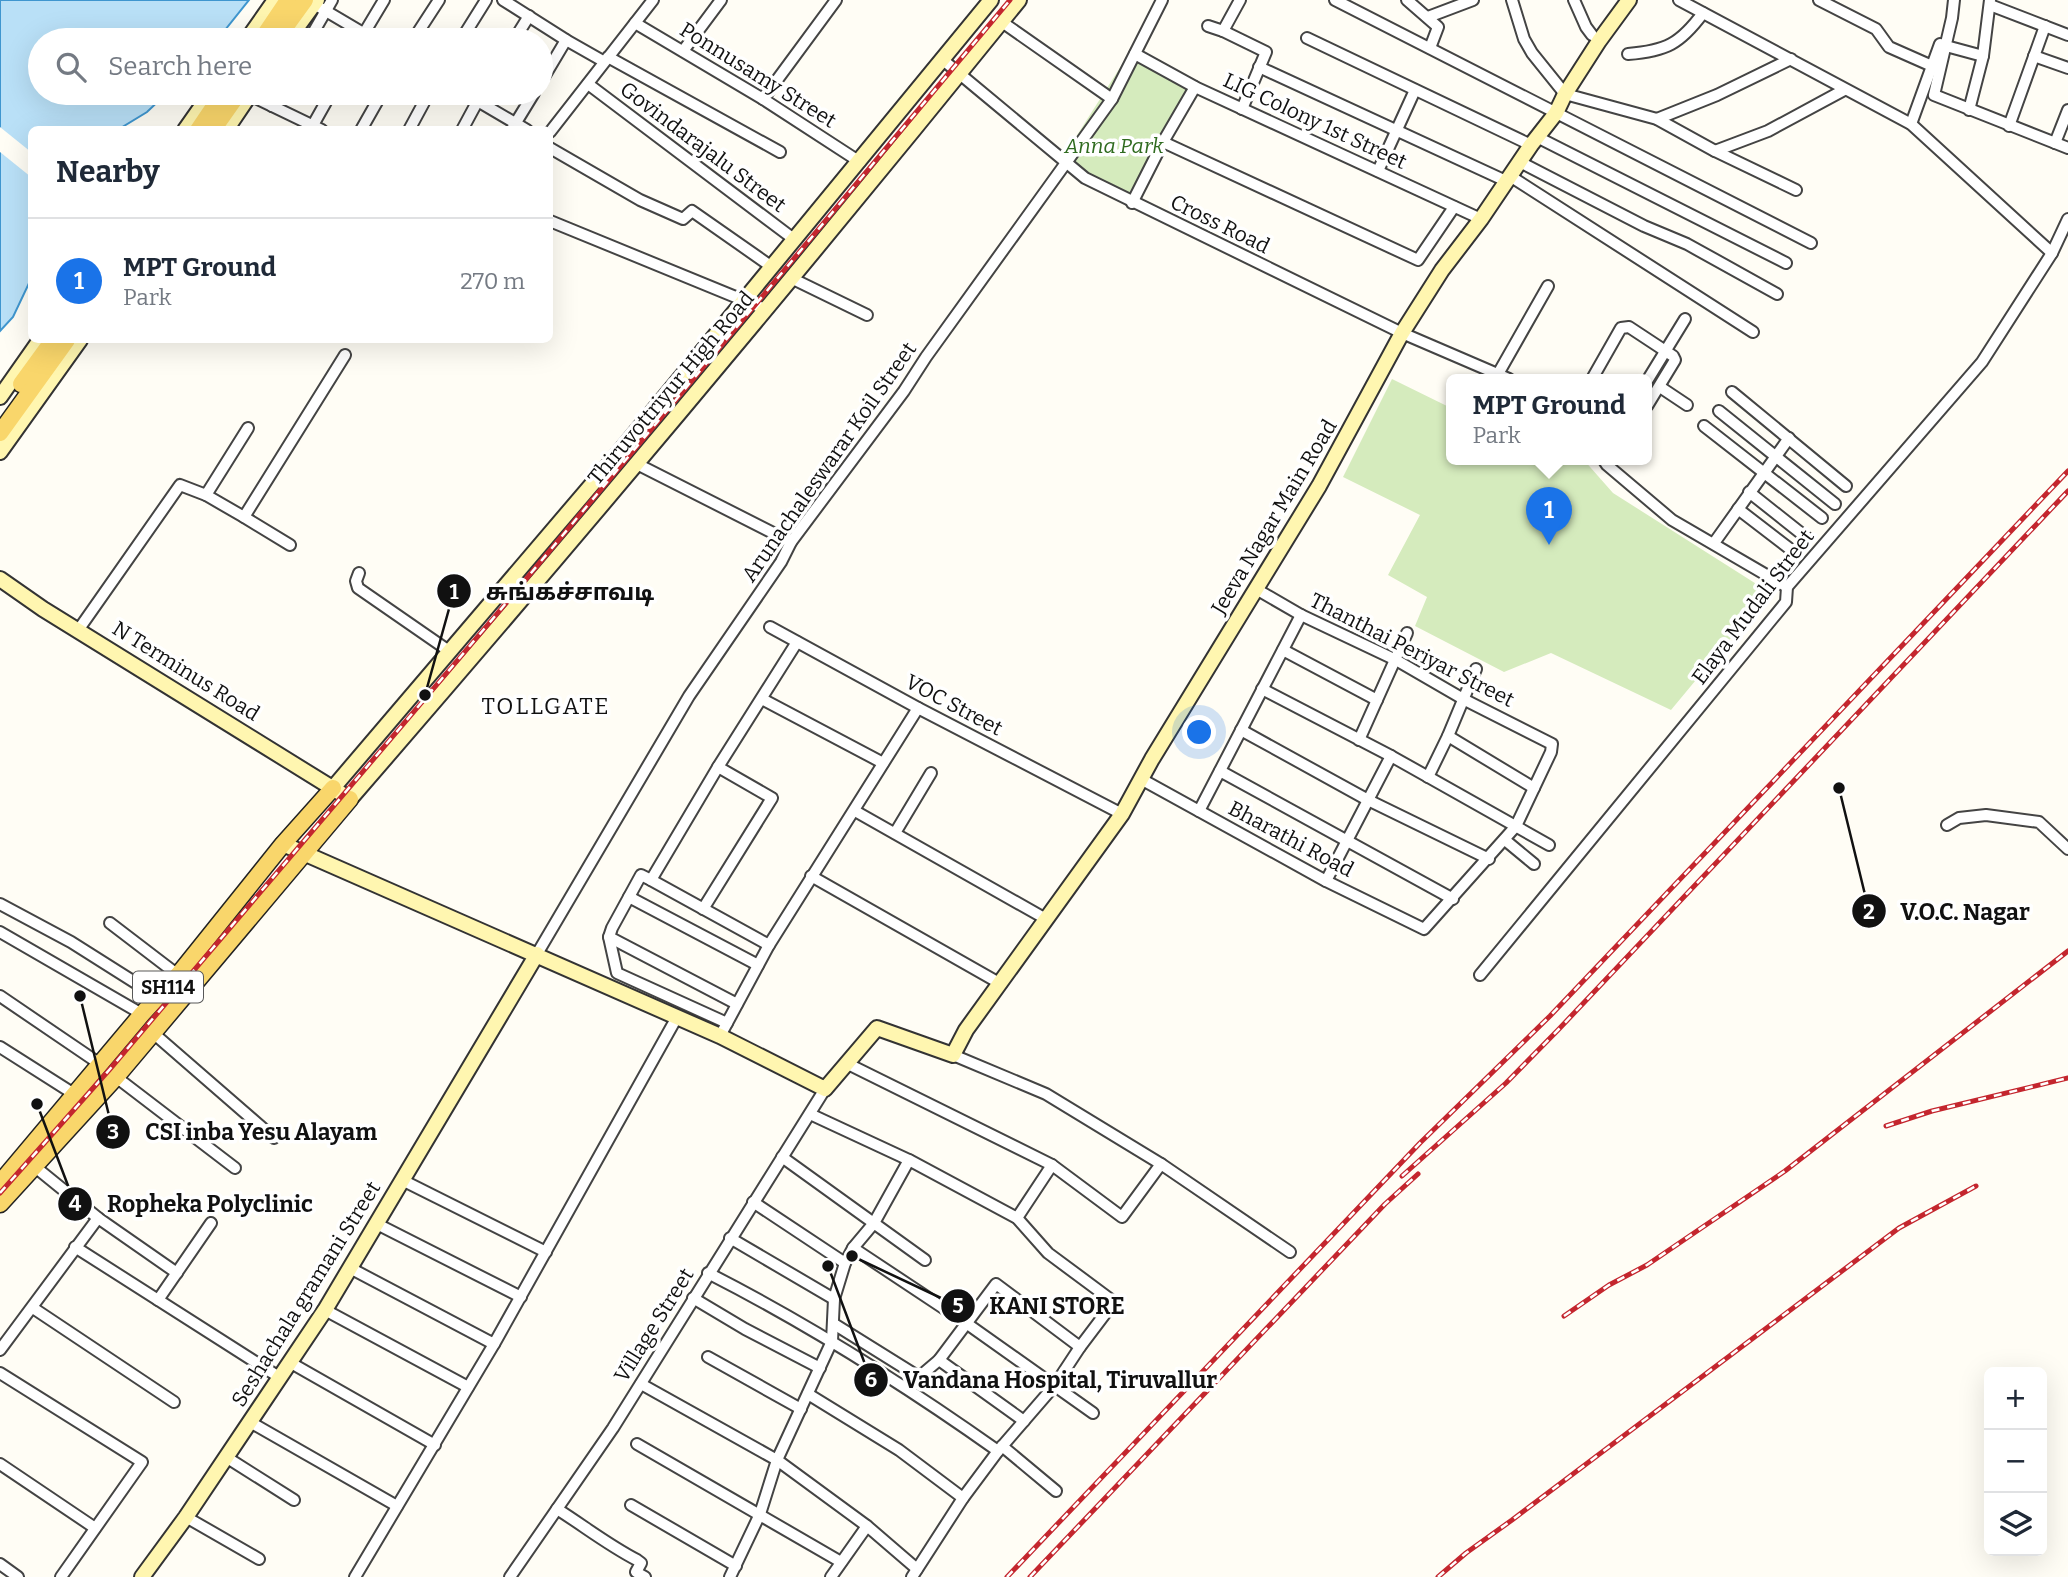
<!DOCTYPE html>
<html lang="en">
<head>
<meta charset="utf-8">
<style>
	:root { --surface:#fff; --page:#f2f2f3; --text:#1f2937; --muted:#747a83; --line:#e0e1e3; --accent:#1a73e8 }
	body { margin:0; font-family:Bitter,"Noto Sans Tamil",serif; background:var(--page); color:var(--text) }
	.controls { position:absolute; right:21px; bottom:21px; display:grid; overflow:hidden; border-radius:10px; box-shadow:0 7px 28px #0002 }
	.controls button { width:63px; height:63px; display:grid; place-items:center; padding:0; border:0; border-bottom:2px solid var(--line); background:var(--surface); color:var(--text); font:35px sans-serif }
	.you { position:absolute; left:1200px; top:733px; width:24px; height:24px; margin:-18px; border:5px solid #fff; border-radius:50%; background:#1a73e8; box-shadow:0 0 0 10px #1a73e833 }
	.badge { display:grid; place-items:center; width:46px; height:46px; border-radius:50%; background:var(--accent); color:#fff; font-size:23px; font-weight:700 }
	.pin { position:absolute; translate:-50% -58px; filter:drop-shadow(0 2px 4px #0008) }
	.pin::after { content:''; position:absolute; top:37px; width:24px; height:21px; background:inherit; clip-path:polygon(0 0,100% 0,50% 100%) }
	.popup { position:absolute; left:1446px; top:374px; width:206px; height:91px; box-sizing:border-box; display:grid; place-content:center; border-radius:10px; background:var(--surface); filter:drop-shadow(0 2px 5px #0005); font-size:23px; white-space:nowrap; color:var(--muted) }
	.popup b { font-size:26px; color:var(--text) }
	.popup::after { content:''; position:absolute; left:50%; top:100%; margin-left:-14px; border:14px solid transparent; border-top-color:var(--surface) }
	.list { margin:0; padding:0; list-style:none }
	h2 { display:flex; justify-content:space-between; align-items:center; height:91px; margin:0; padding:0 28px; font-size:30px }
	h2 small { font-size:23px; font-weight:400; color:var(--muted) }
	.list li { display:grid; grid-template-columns:46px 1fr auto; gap:21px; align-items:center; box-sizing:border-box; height:126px; padding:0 28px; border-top:2px solid var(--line) }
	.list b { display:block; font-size:26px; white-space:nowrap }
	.list p { margin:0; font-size:23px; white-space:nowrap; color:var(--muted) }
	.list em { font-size:23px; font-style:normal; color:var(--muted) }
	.icon { flex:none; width:38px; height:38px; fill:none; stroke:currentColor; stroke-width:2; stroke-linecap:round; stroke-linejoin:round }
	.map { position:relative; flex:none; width:2068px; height:1577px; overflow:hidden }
	.search { position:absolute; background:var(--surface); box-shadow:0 7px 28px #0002; left:28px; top:28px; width:525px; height:77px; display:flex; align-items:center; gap:18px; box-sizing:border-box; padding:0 24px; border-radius:38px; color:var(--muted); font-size:26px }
	.panel { position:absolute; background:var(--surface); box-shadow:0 7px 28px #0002; left:28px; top:126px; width:525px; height:217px; border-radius:10px }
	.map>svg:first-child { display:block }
	.green { fill:#d5ebbd }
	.water { fill:#b9e0f7; stroke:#3f96cf; stroke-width:2 }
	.pier { fill:#fffdf5 }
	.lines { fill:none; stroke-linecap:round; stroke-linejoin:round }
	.street-casing { stroke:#444; stroke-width:14 }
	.secondary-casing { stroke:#333; stroke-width:18 }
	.primary-casing { stroke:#222; stroke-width:19 }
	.street { stroke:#fff; stroke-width:10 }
	.secondary { stroke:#fff6b0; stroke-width:14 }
	.primary { stroke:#f9d66b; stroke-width:16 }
	.rail-casing { stroke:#c4262e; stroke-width:5 }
	.rail { stroke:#fff; stroke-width:2.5; stroke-dasharray:8; stroke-linecap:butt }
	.labels { text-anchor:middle; stroke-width:7; stroke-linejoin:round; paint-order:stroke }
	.shield { fill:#fff; stroke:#585858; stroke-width:2 }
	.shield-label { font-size:19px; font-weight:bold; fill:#111 }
	.street-label { font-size:21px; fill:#111; stroke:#fff }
	.park-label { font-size:21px; font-style:italic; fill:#2f6b1f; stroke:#fff }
	.neighbourhood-label { font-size:23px; letter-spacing:2px; fill:#111; stroke:#fff }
	.leader { fill:none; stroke:#111; stroke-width:2.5 }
	.callout-dot { fill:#111; stroke:#fff; stroke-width:2.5 }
	.mark-label { font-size:21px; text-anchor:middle; font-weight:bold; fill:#fff }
	.callout-label { font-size:23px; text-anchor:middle; font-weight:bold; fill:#111; stroke:#fff; stroke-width:7; stroke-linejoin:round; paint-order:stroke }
</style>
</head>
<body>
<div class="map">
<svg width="2068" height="1577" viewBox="0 0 2068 1577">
	<rect width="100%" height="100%" fill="#fffdf5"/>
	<g class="green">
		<polygon points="1128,55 1190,88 1128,195 1075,170 1067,151"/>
		<polygon points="1392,379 1451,408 1451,459 1583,459 1613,493 1769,592 1671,710 1551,653 1504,672 1415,626 1427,597 1388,575 1420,515 1343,477"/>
	</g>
	<polygon class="water" points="0,0 249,0 217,40 40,40 40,93 167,93 147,112 119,129 32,130 31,279 13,317 0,331"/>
	<polygon class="pier" points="0,127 31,152 31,177 0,152"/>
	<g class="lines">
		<defs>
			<g id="street">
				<polyline points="503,0 566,40 603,61"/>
				<polyline points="1240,0 1223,31 1266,52 1242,109"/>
				<polyline points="1335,0 1811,243"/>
				<polyline points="1407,0 1438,27 1430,48"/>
				<polyline points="1512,0 1524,39 1532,53 1565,94 1657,119 1715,151 1796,190"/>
				<polyline points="1574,0 1586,27 1592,35"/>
				<polyline points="1679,0 1911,124 2052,253"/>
				<polyline points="1819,0 1876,29 1889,47 1932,66"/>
				<polyline points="1954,0 1952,18 1934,95 2068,148"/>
				<polyline points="314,4 375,40"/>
				<polyline points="1990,5 2068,35"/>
				<polyline points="1428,17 1473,0"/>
				<polyline points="1002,22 1112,99"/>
				<polyline points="635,23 763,99 860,162"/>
				<polyline points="1208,26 1223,31"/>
				<polyline points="1307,38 1531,145"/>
				<polyline points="309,40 332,0"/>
				<polyline points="360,40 384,0"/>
				<polyline points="413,40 439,0"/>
				<polyline points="461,40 486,0"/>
				<polyline points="514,40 529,16"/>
				<polyline points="1946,46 1983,56"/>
				<polyline points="683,51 721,0"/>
				<polyline points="1135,54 1195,87 1481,219"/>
				<path d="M1628,54c38,-3 52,-10 75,-41"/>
				<polyline points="2034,56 2068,68"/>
				<polyline points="608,57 780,152"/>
				<polyline points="943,60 1085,178 1402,333 1509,379"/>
				<polyline points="1259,67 1506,181"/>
				<polyline points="541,82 566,40"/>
				<polyline points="588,84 795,240"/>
				<polyline points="245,93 322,130"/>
				<polyline points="464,93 527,130"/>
				<polyline points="763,99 836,0"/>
				<polyline points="272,106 279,93"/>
				<polyline points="1969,110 1983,56 1990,0"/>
				<polyline points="1657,119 1717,95 1791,59"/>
				<polyline points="1911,124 1940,44"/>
				<polyline points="313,125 331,93"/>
				<polyline points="2009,126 2045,26"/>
				<polyline points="512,129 534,93"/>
				<polyline points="361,130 382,93"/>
				<polyline points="409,130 429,93"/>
				<polyline points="462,130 482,93"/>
				<polyline points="550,132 653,0"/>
				<polyline points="1537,137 1786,263"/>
				<polyline points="1163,142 1418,260 1454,207"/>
				<polyline points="2055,143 2068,110"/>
				<polyline points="550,148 640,200 683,219 692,211 772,267"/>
				<polyline points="1715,151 1768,131 1844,90"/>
				<polyline points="1520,162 1644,226 1687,244 1777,294"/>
				<polyline points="1378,171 1415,90"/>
				<polyline points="1510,176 1753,332"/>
				<polyline points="1132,203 1163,142 1195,87"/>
				<polyline points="550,221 765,309"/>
				<polyline points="791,278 867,315"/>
				<polyline points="1498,374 1548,286"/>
				<polyline points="1592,379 1621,328 1629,327 1673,356 1675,360 1647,406"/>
				<polyline points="1647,381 1685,319"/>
				<polyline points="1660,387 1687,405"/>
				<polyline points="1732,392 1846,486"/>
				<polyline points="1719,411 1835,504"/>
				<polyline points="1704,426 1822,518"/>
				<polyline points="1603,459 1607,465 1672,520 1787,587"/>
				<polyline points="635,463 791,542"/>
				<polyline points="1749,492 1807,538"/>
				<polyline points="206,495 244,517"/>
				<polyline points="1738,509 1794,552"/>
				<polyline points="1714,543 1789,438"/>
				<polyline points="290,545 244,517 345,355"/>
				<polyline points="359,573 356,581 358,588 449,651"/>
				<polyline points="770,627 918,708 1122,814"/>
				<polyline points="79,629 180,485 206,495 248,428"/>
				<polyline points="1283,650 1377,700"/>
				<polyline points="1262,689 1391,756 1549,845"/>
				<polyline points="762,699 883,763"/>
				<polyline points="1241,730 1368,800 1489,859"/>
				<polyline points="1448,736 1534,788"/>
				<polyline points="1359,740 1407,633"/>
				<polyline points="1220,771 1453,899"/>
				<polyline points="1428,777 1448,736 1476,669"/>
				<polyline points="1141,779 1326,881 1424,929 1516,826 1551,752 1552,744 1465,700 1396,660 1301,615 1256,589"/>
				<polyline points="855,811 1046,919"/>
				<polyline points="1199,811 1301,615"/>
				<polyline points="1947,825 1959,818 1986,815 2039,822 2068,849"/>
				<polyline points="895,833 931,773"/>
				<polyline points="1505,840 1534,864"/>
				<polyline points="811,876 1001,984"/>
				<polyline points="651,880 641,875 612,928 609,937 617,973 727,1023"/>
				<polyline points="1326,881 1391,756"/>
				<polyline points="629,897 758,965"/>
				<polyline points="0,904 71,942 158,997"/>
				<polyline points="703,909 772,798 718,767"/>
				<polyline points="110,923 178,975"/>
				<polyline points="0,932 142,1014"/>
				<polyline points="609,937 737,1004"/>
				<polyline points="769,945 651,880 718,767 797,642"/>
				<polyline points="537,954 689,696 781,562 791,542 904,391 926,357 1112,99 1162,0"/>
				<polyline points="1480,975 1786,602 1787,587 1982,362 2052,253 2068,219"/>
				<polyline points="0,996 100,1064"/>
				<polyline points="152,1032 274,1138"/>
				<polyline points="720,1036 769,945 918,708"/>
				<polyline points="0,1047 74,1094"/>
				<polyline points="953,1055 1046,1094 1161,1164 1290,1252"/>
				<polyline points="846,1063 1052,1165 1122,1217 1161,1164"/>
				<polyline points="116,1077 235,1168"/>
				<polyline points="810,1114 909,1160 1017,1218 1048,1253 1114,1302 1080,1347 1055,1385 998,1451 963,1498 912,1577"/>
				<polyline points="782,1157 925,1260"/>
				<polyline points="402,1180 546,1252"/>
				<polyline points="753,1202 845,1263"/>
				<polyline points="98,1218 177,1273"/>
				<polyline points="1017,1218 1052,1165"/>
				<polyline points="377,1224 521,1297"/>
				<polyline points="730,1238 834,1299"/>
				<polyline points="75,1247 279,1377"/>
				<polyline points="853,1248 966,1323 1093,1413"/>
				<polyline points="350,1268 494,1344"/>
				<path d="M708,1273c102,52 197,112 290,178"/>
				<polyline points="693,1298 745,1329 820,1368"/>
				<polyline points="158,1300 211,1223"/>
				<polyline points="33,1308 174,1402"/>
				<polyline points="325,1310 468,1387"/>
				<polyline points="834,1324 919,1377"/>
				<polyline points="0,1350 98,1218 34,1166"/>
				<polyline points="708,1357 801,1409"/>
				<polyline points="939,1360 1024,1421"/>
				<polyline points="291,1363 435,1445"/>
				<polyline points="0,1373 142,1462 61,1577"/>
				<polyline points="641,1384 777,1460 867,1526 917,1569"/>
				<polyline points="910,1390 919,1377 939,1360 996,1284 1080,1347"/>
				<polyline points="808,1394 899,1450 963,1498"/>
				<polyline points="250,1422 397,1506"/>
				<polyline points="637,1444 841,1562"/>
				<polyline points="1002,1446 1056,1491"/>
				<polyline points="226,1457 294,1500"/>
				<polyline points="0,1464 95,1528"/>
				<polyline points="631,1505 736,1566"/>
				<path d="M557,1509c27,17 51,36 80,51l4,3 -5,9 9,5"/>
				<polyline points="186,1517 259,1559"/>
				<polyline points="0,1564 18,1577"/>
				<polyline points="355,1577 494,1344 677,1017"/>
				<polyline points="510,1577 613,1428 825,1089"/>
				<polyline points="730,1577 760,1514 777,1460 832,1341 834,1299 845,1263 853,1248 874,1223 909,1160"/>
				<polyline points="831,1577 867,1526"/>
			</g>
			<g id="secondary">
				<polyline points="247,40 275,0"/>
				<polyline points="288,40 317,0"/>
				<polyline points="185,130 211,93"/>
				<polyline points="226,130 251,93"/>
				<polyline points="0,397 40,340"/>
				<polyline points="0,452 80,340"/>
				<path d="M0,579l43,30 307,190c228,-263 451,-529 669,-799"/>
				<polyline points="333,788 617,455 991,0"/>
				<polyline points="283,844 720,1036 825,1089 877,1028 953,1055 966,1030 1122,814 1152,759 1319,486 1402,333 1442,270 1481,219 1531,145 1556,113 1565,94 1599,41 1629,0"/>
				<polyline points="142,1577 186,1517 325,1310 537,954"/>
			</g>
			<g id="primary">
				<polyline points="261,40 288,0"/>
				<polyline points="276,40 305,0"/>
				<polyline points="198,130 223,93"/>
				<polyline points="213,130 239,93"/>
				<polyline points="21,384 53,340"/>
				<polyline points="0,433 67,340"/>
				<polyline points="0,1183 142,1014 178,975 283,844 333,788"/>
				<polyline points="0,1204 116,1077 350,799"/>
			</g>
		</defs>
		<use href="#street" class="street-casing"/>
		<use href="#secondary" class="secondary-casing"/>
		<use href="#primary" class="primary-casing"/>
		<use href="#street" class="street"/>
		<use href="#secondary" class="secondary"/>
		<use href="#primary" class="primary"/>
		<defs>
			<g id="rail">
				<polyline points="1886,1126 1932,1111 2068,1078"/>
				<polyline points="1402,1176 1506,1083 1558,1030 2068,491"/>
				<polyline points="0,1193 110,1069 496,615 1010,0"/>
				<polyline points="1564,1316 1609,1285 1647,1265 1785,1171 2068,951"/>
				<polyline points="1007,1577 1420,1143 1550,1016 2068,471"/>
				<polyline points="1030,1577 1385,1204 1418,1174"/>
				<polyline points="1438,1577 1466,1553 1512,1520 1899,1228 1976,1186"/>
			</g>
		</defs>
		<use href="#rail" class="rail-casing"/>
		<use href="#rail" class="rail"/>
	</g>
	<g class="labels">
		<rect class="shield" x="133" y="971.5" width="70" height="31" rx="5"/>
		<g class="shield-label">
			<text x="168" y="994">SH114</text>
		</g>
		<g class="street-label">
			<text transform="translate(758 75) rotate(32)" y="7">Ponnusamy Street</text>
			<text transform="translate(1315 121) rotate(25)" y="7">LIG Colony 1st Street</text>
			<text transform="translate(703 147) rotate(37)" y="7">Govindarajalu Street</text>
			<text transform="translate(1220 224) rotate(26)" y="7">Cross Road</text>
			<text transform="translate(671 388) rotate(-50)" y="7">Thiruvottriyur High Road</text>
			<text transform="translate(829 462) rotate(-55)" y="7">Arunachaleswarar Koil Street</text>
			<text transform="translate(1274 517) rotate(-59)" y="7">Jeeva Nagar Main Road</text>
			<text transform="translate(1753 607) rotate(-53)" y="7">Elaya Mudali Street</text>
			<text transform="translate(1412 650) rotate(27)" y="7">Thanthai Periyar Street</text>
			<text transform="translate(186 671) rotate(32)" y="7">N Terminus Road</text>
			<text transform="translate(954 705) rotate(28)" y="7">VOC Street</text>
			<text transform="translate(1291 839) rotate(28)" y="7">Bharathi Road</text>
			<text transform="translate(306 1294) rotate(-58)" y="7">Seshachala gramani Street</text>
			<text transform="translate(654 1325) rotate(-58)" y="7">Village Street</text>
		</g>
		<g class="park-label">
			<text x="1114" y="153">Anna Park</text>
		</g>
		<g class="neighbourhood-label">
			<text x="546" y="714">TOLLGATE</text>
		</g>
	</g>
	<path class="leader" d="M425 695L454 591M1839 788L1869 911M80 996L113 1132M37 1104L75 1204M852 1256L958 1306M828 1266L871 1380"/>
	<g class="callout-dot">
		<circle cx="425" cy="695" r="7"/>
		<circle cx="1839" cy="788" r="7"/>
		<circle cx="80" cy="996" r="7"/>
		<circle cx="37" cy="1104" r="7"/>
		<circle cx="852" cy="1256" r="7"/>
		<circle cx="828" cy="1266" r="7"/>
		<circle cx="454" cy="591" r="18"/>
		<circle cx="1869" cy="911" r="18"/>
		<circle cx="113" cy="1132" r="18"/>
		<circle cx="75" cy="1204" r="18"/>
		<circle cx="958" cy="1306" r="18"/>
		<circle cx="871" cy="1380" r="18"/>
	</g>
	<g class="mark-label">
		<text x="454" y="599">1</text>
		<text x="1869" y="919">2</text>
		<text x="113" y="1139">3</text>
		<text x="75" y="1211">4</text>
		<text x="958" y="1313">5</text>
		<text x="871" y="1387">6</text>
	</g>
	<g class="callout-label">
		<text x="570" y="600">சுங்கச்சாவடி</text>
		<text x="1965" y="920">V.O.C. Nagar</text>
		<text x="261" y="1140">CSI inba Yesu Alayam</text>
		<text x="210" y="1212">Ropheka Polyclinic</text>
		<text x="1057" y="1314">KANI STORE</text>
		<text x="1060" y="1388">Vandana Hospital, Tiruvallur</text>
	</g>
</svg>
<div class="controls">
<button>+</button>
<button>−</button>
<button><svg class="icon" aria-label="layers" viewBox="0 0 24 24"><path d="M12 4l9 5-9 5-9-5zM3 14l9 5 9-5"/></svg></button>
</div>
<div class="you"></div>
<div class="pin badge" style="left:1549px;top:545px">1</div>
<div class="popup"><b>MPT Ground</b>Park</div>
<div class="search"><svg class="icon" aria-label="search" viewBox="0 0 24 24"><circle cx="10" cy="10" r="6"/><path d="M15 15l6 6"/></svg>Search here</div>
<section class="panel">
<h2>Nearby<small></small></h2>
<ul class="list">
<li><span class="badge">1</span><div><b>MPT Ground</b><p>Park</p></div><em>270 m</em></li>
</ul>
</section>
</div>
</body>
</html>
